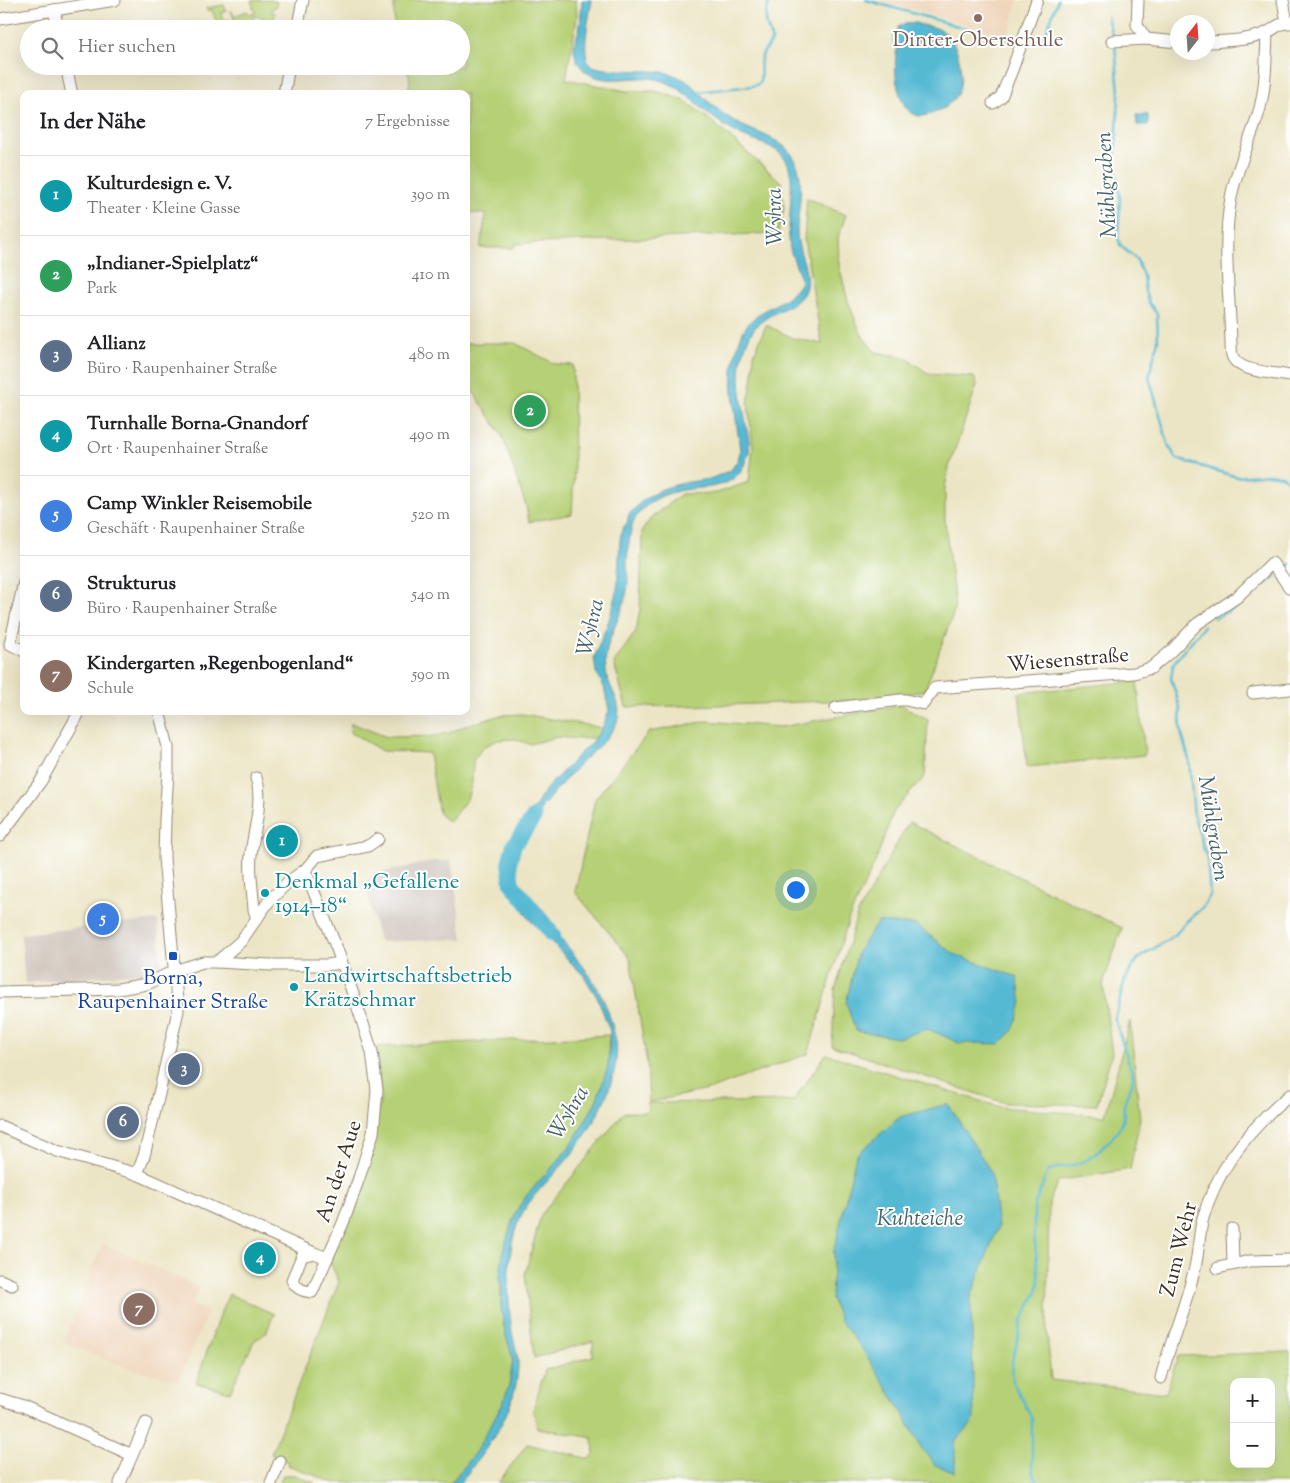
<!DOCTYPE html>
<html lang="de">
<head>
<meta charset="utf-8">
<style>
	:root { --surface:#fff; --page:#f2f2f2; --text:#202124; --muted:#757577; --line:#e0e0e0; --accent:#d93025 }
	body { margin:0; font-family:"Sorts Mill Goudy",serif; background:var(--page); color:var(--text) }
	.controls { position:absolute; right:15px; bottom:15px; display:grid; overflow:hidden; border-radius:10px; box-shadow:0 5px 20px #0002 }
	.controls button { width:45px; height:45px; display:grid; place-items:center; padding:0; border:0; border-bottom:1px solid var(--line); background:var(--surface); color:var(--text); font:25px sans-serif }
	.compass { position:absolute; left:1170px; top:15px; width:45px; height:45px; border-radius:50%; background:var(--surface); box-shadow:0 5px 20px #0002; rotate:17deg }
	.you { position:absolute; left:795px; top:889px; width:18px; height:18px; margin:-12px; border:4px solid #fff; border-radius:50%; background:#1a73e8; box-shadow:0 0 0 8px #1a73e833 }
	.badge { display:grid; place-items:center; width:32px; height:32px; border-radius:50%; background:var(--accent); color:#fff; font-size:16px; font-weight:700 }
	.pin { position:absolute; translate:-50% -50%; border:2px solid #fff; box-shadow:0 1px 5px #0006 }
	.list { margin:0; padding:0; list-style:none }
	h2 { display:flex; justify-content:space-between; align-items:center; height:65px; margin:0; padding:0 20px; font-size:21px }
	h2 small { font-size:16px; font-weight:400; color:var(--muted) }
	.list li { display:grid; grid-template-columns:32px 1fr auto; gap:15px; align-items:center; box-sizing:border-box; height:80px; padding:0 20px; border-top:1px solid var(--line) }
	.list b { display:block; font-size:19px; white-space:nowrap }
	.list p { margin:0; font-size:16px; white-space:nowrap; color:var(--muted) }
	.list em { font-size:16px; font-style:normal; color:var(--muted) }
	.icon { flex:none; width:28px; height:28px; fill:none; stroke:currentColor; stroke-width:2; stroke-linecap:round; stroke-linejoin:round }
	.map { position:relative; flex:none; width:1290px; height:1483px; overflow:hidden }
	.search { position:absolute; background:var(--surface); box-shadow:0 5px 20px #0002; left:20px; top:20px; width:450px; height:55px; display:flex; align-items:center; gap:12px; box-sizing:border-box; padding:0 18px; border-radius:28px; color:var(--muted); font-size:19px }
	.panel { position:absolute; background:var(--surface); box-shadow:0 5px 20px #0002; left:20px; top:90px; width:450px; height:625px; border-radius:10px }
	.map>svg:first-child { display:block }
	.built { fill:#efd6bc }
	.industrial { fill:#cdc2b9 }
	.green { fill:#b6d075; stroke:#787d4a; fill-rule:evenodd }
	.water { fill:#55b9d3; stroke:#487278 }
	.lines { fill:none; stroke-linecap:round; stroke-linejoin:round }
	.stream { stroke:#55b9d3; stroke-width:2.5 }
	.river { stroke:#55b9d3; stroke-width:16 }
	.minor-casing { stroke:#948872; stroke-width:13 }
	.minor { stroke:#fff; stroke-width:11 }
	.education-dot { fill:#8d6e63; stroke:#fff; stroke-width:2 }
	.culture-dot { fill:#0f9aa8; stroke:#fff; stroke-width:2 }
	.transit-dot { fill:#1a4fb4; stroke:#fff; stroke-width:2 }
	.labels { text-anchor:middle; stroke-width:4; stroke-linejoin:round; paint-order:stroke }
	.education-label { font-size:21px; fill:#785e54; stroke:#fff }
	.street-label { font-size:21px; fill:#3b2a1e; stroke:#fff }
	.culture-label { font-size:21px; fill:#0d838f; stroke:#fff; text-anchor:start }
	.transit-label { font-size:21px; fill:#164399; stroke:#fff }
	.water-label { font-size:22px; font-style:italic; fill:#456366; stroke:#fff }
</style>
</head>
<body>
<div class="map">
<svg width="1290" height="1483" viewBox="0 0 1290 1483">
	<rect width="100%" height="100%" fill="#fff"/>
	<filter id="ink" filterUnits="userSpaceOnUse"><feTurbulence type="fractalNoise" baseFrequency=".02" numOctaves="2"/><feDisplacementMap in="SourceGraphic" scale="10" xChannelSelector="R" yChannelSelector="G"/><feConvolveMatrix kernelMatrix="1 2 1 2 8 2 1 2 1" color-interpolation-filters="sRGB"/></filter>
	<filter id="wash" filterUnits="userSpaceOnUse"><feTurbulence type="fractalNoise" baseFrequency=".0096" numOctaves="4" result="noise"/><feDisplacementMap in="SourceGraphic" scale="20" xChannelSelector="R" yChannelSelector="G"/><feGaussianBlur stdDeviation="1.12" result="paint"/><feColorMatrix in="noise" values="0 0 0 0 0 0 0 0 0 0 0 0 0 0 0 0 0 1.4 0 .05"/><feComposite in="paint" operator="in"/></filter>
	<g filter="url(#wash)">
		<rect width="100%" height="100%" fill="#ece5c5"/>
		<g class="built">
			<polygon points="880,0 1018,0 1008,36"/>
			<polygon points="103,1244 199,1287 192,1305 208,1312 179,1380 131,1369 63,1342 93,1274 90,1273"/>
		</g>
		<g class="industrial">
			<polygon points="434,861 451,861 463,939 379,942 365,883 374,874"/>
			<polygon points="158,920 161,965 154,972 25,983 21,934"/>
		</g>
		<g class="green">
			<polygon points="251,0 272,0 277,2 276,7 274,6 272,12 275,13 273,25 264,25 265,18 254,16 251,29 237,29 231,10 234,16 247,11 250,14 255,13"/>
			<polygon points="402,0 576,0 577,17 566,79 626,91 655,91 684,100 710,120 781,182 784,209 778,233 515,244 514,248 480,248 486,214 466,212 466,94 407,94 410,81 407,66 461,66 461,29 394,29 394,4"/>
			<polygon points="224,5 226,11 221,13 224,21 229,19 232,29 219,29 212,10 207,11 206,8"/>
			<path d="M807,198l39,17 -8,22 1,28 9,36 13,33 14,18 30,5 24,17 45,3 3,8 -28,82 -4,20v34l10,85 -2,8 -28,76c-40,10 -81,10 -122,12 -59,3 -118,4 -177,5l-12,-44 22,-32 4,-22 2,-78 9,-13 30,-24 36,-1 32,-11 4,-35 -5,-44 5,-27 1,-22 12,-29 27,13 29,6 -18,-105z"/>
			<polygon points="466,343 515,343 555,364 573,365 574,472 572,514 529,522 526,506 502,435 466,381"/>
			<polygon points="1137,681 1145,755 1027,767 1019,693"/>
			<polygon points="901,705 928,719 925,776 894,811 876,860 849,918 808,1054 708,1090 649,1102 647,1063 630,958 575,892 595,799 649,732 707,721 781,727"/>
			<polygon points="522,714 598,727 602,729 595,738 577,739 558,737 530,744 514,739 498,740 483,747 473,761 472,783 467,799 449,822 439,814 429,753 382,751 350,732 351,723 387,737 432,736 449,733 467,725 502,715"/>
			<polygon points="909,822 1122,928 1103,984 1112,1053 1097,1105 1005,1103 832,1046 835,991 857,915"/>
			<path d="M1130,1021l10,98 -10,50 -72,12 -9,22 -2,126 4,51 115,13 12,-37 112,-4v131h-792l29,-39 63,15 4,-5 -1,-16 -56,-10 -4,-18 12,-40 48,-14v-15l-59,17 -9,-84 16,-59 83,-103h23l1,-9 145,-2 33,-47 174,53 105,9zM1234,1382h37v82h-37z"/>
			<path d="M609,1035c-1,10 0,21 -1,31 -3,23 -25,62 -39,81 -18,25 -46,46 -57,75 -12,34 -14,70 -8,105 2,10 9,22 9,33 1,29 -21,66 -36,90 -8,12 -18,22 -26,33h-117l-46,-18 1,-3 -18,-8 68,-172 -9,-20 51,-162 -4,-53z"/>
			<polygon points="229,1294 274,1314 266,1333 254,1341 230,1392 196,1383 219,1316"/>
			<polygon points="283,1475 294,1475 315,1483 279,1483"/>
		</g>
		<g class="water">
			<path d="M582,0h10c-2,14 -12,53 -2,64 9,9 57,5 73,8 29,6 33,20 53,36 7,6 15,11 23,16 19,10 43,14 55,34 12,22 4,49 3,73 0,14 5,24 8,37 10,42 -29,36 -48,58 -7,6 -10,16 -13,25 -8,24 -2,49 2,73 1,9 5,20 3,28 0,2 -6,16 -7,17 -15,24 -45,16 -68,23 -17,4 -37,17 -42,34 -3,12 -4,25 -5,37 0,10 2,19 0,28 -5,28 -25,51 -21,80 3,20 19,32 10,53 -6,13 -20,25 -31,35 -20,20 -39,41 -54,64 -5,8 -13,14 -17,23 -3,6 -3,10 -3,18 -1,32 31,53 50,75 10,12 20,24 29,37 14,21 19,36 25,60 9,37 -21,91 -44,119 -15,19 -36,36 -48,57 -18,31 -16,85 -11,120 2,12 7,24 6,36 -3,47 -31,80 -58,115h-9l25,-32 27,-48 6,-17 4,-27 -7,-23 -5,-29 1,-16 -2,-15 3,-24 9,-29 6,-15 9,-13 43,-48 26,-45 12,-35 2,-36 -12,-32 -14,-23 -55,-57 -18,-28 -8,-29 3,-15 10,-18 20,-23 10,-17 49,-51 7,-9 7,-19 -5,-23 -8,-15 -2,-14 15,-38 8,-27 3,-53 2,-11 5,-6 2,-9 14,-14 19,-11 20,-6 28,-4 21,-9 7,-10 2,-8c-3,-37 -14,-71 -2,-107 3,-10 7,-20 15,-26 17,-15 37,-17 48,-37 -2,-14 -11,-26 -12,-40 -2,-22 8,-64 -3,-82 -11,-16 -30,-17 -46,-25 -6,-4 -13,-7 -19,-12 -22,-14 -38,-38 -65,-44 -26,-5 -61,11 -78,-16 -2,-3 -4,-11 -4,-15 0,-5 3,-12 5,-18 2,-10 2,-20 3,-30z"/>
			<path d="M915,23c8,3 19,3 26,7 18,9 23,44 18,60 -2,7 -10,13 -14,18 -9,2 -17,9 -26,8 -23,-4 -27,-52 -21,-70l-5,-4 1,-6 4,-4v-5l6,-3z"/>
			<polygon points="1148,115 1148,125 1137,125 1136,115"/>
			<polygon points="878,922 916,925 954,954 1017,977 1022,1003 1013,1030 1000,1044 959,1043 928,1029 898,1038 856,1031 846,1003 858,951"/>
			<polygon points="948,1104 991,1172 998,1227 971,1296 974,1421 955,1442 955,1473 935,1465 922,1449 901,1410 861,1347 840,1321 831,1298 834,1250 856,1155 900,1117"/>
		</g>
		<g class="lines">
			<g class="stream">
				<polyline points="866,0 1007,40 1018,38"/>
				<polyline points="1107,17 1113,38"/>
				<polyline points="1026,37 1045,35 1058,0"/>
				<polyline points="1115,45 1119,94 1115,163 1120,198 1118,237 1120,245 1137,260 1143,276 1145,291 1149,303 1157,314 1158,340 1149,377 1169,447 1177,459 1193,464 1238,477 1269,474 1282,476 1290,482"/>
				<path d="M696,92l56,-6 7,-2c4,-8 0,-17 2,-25 1,-7 7,-12 11,-18 -6,-17 -9,-23 -2,-41"/>
				<polyline points="1283,570 1290,564"/>
				<polyline points="1215,618 1237,607 1275,576"/>
				<path d="M1038,1483l-5,-8 -1,-8v-49l-19,-36 -1,-20 10,-42 15,-28 2,-10 -5,-47v-29l14,-35c11,-5 24,-4 34,-9 13,-5 37,-28 41,-41 2,-5 0,-10 1,-16 2,-11 9,-18 9,-29l-18,-57 9,-37 8,-15 7,-9 36,-23 12,-14 16,-14 7,-12 -3,-36 -13,-43 -5,-56 -8,-28 -1,-24 -9,-30 2,-13 3,-5 28,-34"/>
			</g>
			<polyline class="river" points="534,817 514,845 509,863 512,884 553,935"/>
		</g>
	</g>
	<g filter="url(#ink)">
		<g class="lines">
			<defs>
				<g id="minor">
					<polyline points="1138,0 1137,25 1146,39"/>
					<polyline points="1283,0 1287,23"/>
					<polyline points="54,10 58,29"/>
					<polyline points="0,19 115,0"/>
					<polyline points="297,29 303,0"/>
					<path d="M1267,33c-1,25 -1,51 -7,75 -8,31 -24,59 -29,90 -9,48 -1,97 0,145 0,3 0,8 1,12 4,17 43,18 58,21"/>
					<polyline points="1112,41 1146,39 1178,42"/>
					<path d="M1208,42c18,-1 40,-1 58,-9 10,-4 10,-10 24,-10"/>
					<polyline points="66,66 72,94"/>
					<polyline points="284,94 289,66"/>
					<polyline points="993,103 1001,97 1012,70 1037,0"/>
					<polyline points="24,582 10,644 24,651"/>
					<polyline points="1253,693 1290,689"/>
					<polyline points="836,708 900,700 906,700 923,704 935,688 1134,673 1151,668 1170,652 1197,624 1237,597 1272,563 1290,588"/>
					<path d="M256,778c8,22 -3,55 -5,77 -2,18 2,37 3,55l3,8"/>
					<polyline points="0,836 41,781 80,711"/>
					<path d="M305,870l32,79 20,56 15,47 5,38 -4,43 -14,45 -16,45 -31,69c-10,-1 -15,-3 -20,-12l10,-24 12,-3 13,5"/>
					<polyline points="217,962 241,941 269,901 288,882 305,870 317,856 368,846 378,839"/>
					<polyline points="0,992 118,989 147,984 174,971 203,962 217,962 271,965 327,965 341,963"/>
					<polyline points="0,1126 57,1151 137,1174 314,1253"/>
					<polyline points="137,1174 144,1156 158,1098 178,1011 164,858 165,820 168,772 168,747 159,711"/>
					<polyline points="1232,1229 1233,1264"/>
					<polyline points="1218,1268 1250,1261 1290,1260"/>
					<polyline points="0,1280 12,1285"/>
					<path d="M1161,1378c9,-35 23,-68 32,-103 6,-18 5,-38 10,-57 14,-50 47,-90 87,-123"/>
					<polyline points="0,1399 23,1406 132,1455"/>
					<polyline points="120,1483 146,1423"/>
					<polyline points="271,1483 280,1461"/>
				</g>
			</defs>
			<use href="#minor" class="minor-casing"/>
			<use href="#minor" class="minor"/>
		</g>
	</g>
	<circle class="education-dot" cx="978" cy="18" r="5"/>
	<g class="culture-dot">
		<circle cx="265" cy="893" r="5"/>
		<circle cx="294" cy="987" r="5"/>
	</g>
	<rect class="transit-dot" x="168" y="951" width="10" height="10" rx="2.5"/>
	<g class="labels">
		<g class="education-label">
			<text x="978" y="46">Dinter-Oberschule</text>
		</g>
		<g class="street-label">
			<text transform="translate(1068 659) rotate(-5)" y="7">Wiesenstraße</text>
			<text transform="translate(338 1171) rotate(-72)" y="7">An der Aue</text>
			<text transform="translate(1178 1249) rotate(-76)" y="7">Zum Wehr</text>
		</g>
		<g class="culture-label">
			<text x="275" y="888">Denkmal „Gefallene<tspan x="275" dy="24">1914–18“</tspan></text>
			<text x="304" y="982">Landwirtschaftsbetrieb<tspan x="304" dy="24">Krätzschmar</tspan></text>
		</g>
		<g class="transit-label">
			<text x="173" y="984">Borna,<tspan x="173" dy="24">Raupenhainer Straße</tspan></text>
		</g>
		<g class="water-label">
			<text transform="translate(1105 185) rotate(-93)" y="8">Mühlgraben</text>
			<text transform="translate(773 217) rotate(-91)" y="8">Wyhra</text>
			<text transform="translate(589 627) rotate(-77)" y="8">Wyhra</text>
			<text transform="translate(1215 828) rotate(81)" y="8">Mühlgraben</text>
			<text transform="translate(567 1112) rotate(-59)" y="8">Wyhra</text>
			<text x="920" y="1225">Kuhteiche</text>
		</g>
	</g>
</svg>
<div class="controls">
<button>+</button>
<button>−</button>
</div>
<svg class="compass" viewBox="-18 -18 36 36"><path d="M0-13l5 13h-10z" fill="#e53935"/><path d="M0 13l5-13h-10z" fill="#757577"/></svg>
<div class="you"></div>
<div class="pin badge" style="left:282px;top:841px;background:#0f9aa8">1</div>
<div class="pin badge" style="left:530px;top:411px;background:#2e9e5b">2</div>
<div class="pin badge" style="left:184px;top:1069px;background:#5c6f8a">3</div>
<div class="pin badge" style="left:260px;top:1258px;background:#0f9aa8">4</div>
<div class="pin badge" style="left:103px;top:919px;background:#3f7fe0">5</div>
<div class="pin badge" style="left:123px;top:1122px;background:#5c6f8a">6</div>
<div class="pin badge" style="left:139px;top:1309px;background:#8d6e63">7</div>
<div class="search"><svg class="icon" aria-label="search" viewBox="0 0 24 24"><circle cx="10" cy="10" r="6"/><path d="M15 15l6 6"/></svg>Hier suchen</div>
<section class="panel">
<h2>In der Nähe<small>7 Ergebnisse</small></h2>
<ul class="list">
<li><span class="badge" style="background:#0f9aa8">1</span><div><b>Kulturdesign e. V.</b><p>Theater · Kleine Gasse</p></div><em>390 m</em></li>
<li><span class="badge" style="background:#2e9e5b">2</span><div><b>„Indianer-Spielplatz“</b><p>Park</p></div><em>410 m</em></li>
<li><span class="badge" style="background:#5c6f8a">3</span><div><b>Allianz</b><p>Büro · Raupenhainer Straße</p></div><em>480 m</em></li>
<li><span class="badge" style="background:#0f9aa8">4</span><div><b>Turnhalle Borna-Gnandorf</b><p>Ort · Raupenhainer Straße</p></div><em>490 m</em></li>
<li><span class="badge" style="background:#3f7fe0">5</span><div><b>Camp Winkler Reisemobile</b><p>Geschäft · Raupenhainer Straße</p></div><em>520 m</em></li>
<li><span class="badge" style="background:#5c6f8a">6</span><div><b>Strukturus</b><p>Büro · Raupenhainer Straße</p></div><em>540 m</em></li>
<li><span class="badge" style="background:#8d6e63">7</span><div><b>Kindergarten „Regenbogenland“</b><p>Schule</p></div><em>590 m</em></li>
</ul>
</section>
</div>
</body>
</html>
